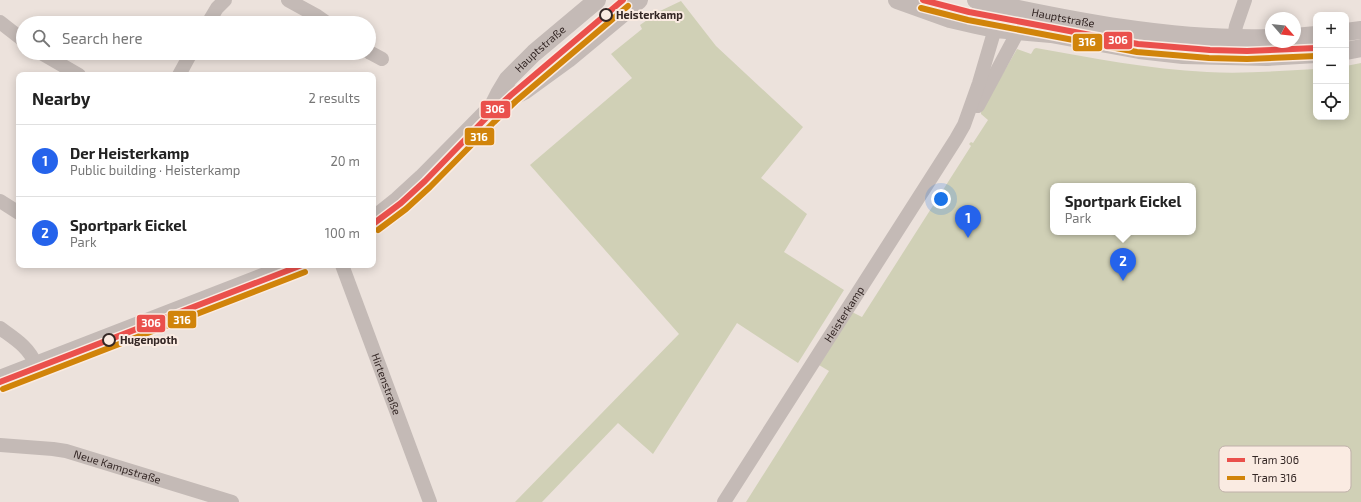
<!DOCTYPE html>
<html lang="en">
<head>
<meta charset="utf-8">
<style>
	:root { --surface:#fff; --page:#f6f6f6; --text:#222; --muted:#767676; --line:#e0e0e0; --accent:#2563eb }
	body { margin:0; font-family:"Exo 2",sans-serif; background:var(--page); color:var(--text) }
	.controls { position:absolute; right:12px; top:12px; display:grid; overflow:hidden; border-radius:8px; box-shadow:0 2px 10px #0003 }
	.controls button { width:36px; height:36px; display:grid; place-items:center; padding:0; border:0; border-bottom:1px solid var(--line); background:var(--surface); color:var(--text); font:20px sans-serif }
	.compass { position:absolute; left:1265px; top:12px; width:36px; height:36px; border-radius:50%; background:var(--surface); box-shadow:0 2px 10px #0003; rotate:118deg }
	.you { position:absolute; left:941px; top:199px; width:14px; height:14px; margin:-10px; border:3px solid #fff; border-radius:50%; background:#1a73e8; box-shadow:0 0 0 6px #1a73e833 }
	.badge { display:grid; place-items:center; width:26px; height:26px; border-radius:50%; background:var(--accent); color:#fff; font-size:13px; font-weight:700 }
	.pin { position:absolute; translate:-50% -33px; filter:drop-shadow(0 1px 2px #0008) }
	.pin::after { content:''; position:absolute; top:21px; width:14px; height:12px; background:inherit; clip-path:polygon(0 0,100% 0,50% 100%) }
	.popup { position:absolute; left:1050px; top:183px; width:146px; height:52px; box-sizing:border-box; display:grid; place-content:center; border-radius:8px; background:var(--surface); filter:drop-shadow(0 1px 3px #0005); font-size:13px; white-space:nowrap; color:var(--muted) }
	.popup b { font-size:15px; color:var(--text) }
	.popup::after { content:''; position:absolute; left:50%; top:100%; margin-left:-8px; border:8px solid transparent; border-top-color:var(--surface) }
	.list { margin:0; padding:0; list-style:none }
	h2 { display:flex; justify-content:space-between; align-items:center; height:52px; margin:0; padding:0 16px; font-size:17px }
	h2 small { font-size:13px; font-weight:400; color:var(--muted) }
	.list li { display:grid; grid-template-columns:26px 1fr auto; gap:12px; align-items:center; box-sizing:border-box; height:72px; padding:0 16px; border-top:1px solid var(--line) }
	.list b { display:block; font-size:15px; white-space:nowrap }
	.list p { margin:0; font-size:13px; white-space:nowrap; color:var(--muted) }
	.list em { font-size:13px; font-style:normal; color:var(--muted) }
	.icon { flex:none; width:22px; height:22px; fill:none; stroke:currentColor; stroke-width:2; stroke-linecap:round; stroke-linejoin:round }
	.map { position:relative; flex:none; width:1361px; height:502px; overflow:hidden }
	.search { position:absolute; background:var(--surface); box-shadow:0 2px 10px #0003; left:16px; top:16px; width:360px; height:44px; display:flex; align-items:center; gap:10px; box-sizing:border-box; padding:0 14px; border-radius:22px; color:var(--muted); font-size:15px }
	.panel { position:absolute; background:var(--surface); box-shadow:0 2px 10px #0003; left:16px; top:72px; width:360px; height:196px; border-radius:8px }
	.map>svg:first-child { display:block }
	.park { fill:#d0d0b6; fill-rule:evenodd }
	.lines { fill:none; stroke-linecap:round; stroke-linejoin:round }
	.minor { stroke:#c4bab6; stroke-width:14 }
	.tertiary { stroke:#c4bab6; stroke-width:18 }
	.tram-1-casing { stroke:#faebe2; stroke-width:9 }
	.tram-2-casing { stroke:#faebe2; stroke-width:9 }
	.tram-1 { stroke:#ea504c; stroke-width:6 }
	.tram-2 { stroke:#d1840a; stroke-width:6 }
	.stop-dot { fill:#faebe2; stroke:#342725; stroke-width:2 }
	.labels { text-anchor:middle; stroke-width:4; stroke-linejoin:round; paint-order:stroke }
	.stop-label { font-size:11px; font-weight:bold; fill:#342725; stroke:#faebe2; text-anchor:start }
	.street-label { font-size:11px; fill:#342725; stroke:#faebe2 }
	.key { fill:#faebe2; stroke:#bfb0a9; stroke-width:1 }
	.key-label { font-size:11px; fill:#342725 }
	.line-badge { stroke:#faebe2; stroke-width:1.5 }
	.badge-label { font-size:11px; text-anchor:middle; font-weight:bold; fill:#fff }
</style>
</head>
<body>
<div class="map">
<svg width="1361" height="502" viewBox="0 0 1361 502">
	<rect width="100%" height="100%" fill="#ece2dc"/>
	<g class="park">
		<polygon points="681,1 716,46 803,127 761,178 807,214 784,252 844,290 798,363 737,323 653,454 618,423 542,502 515,502 679,334 530,165 632,78 611,54 642,29 640,25 660,11"/>
		<path d="M1036,48c56,10 113,21 171,24 36,2 73,-1 109,-3v48h30v-51l15,-3v439h-615l83,-131 -10,-6 33,-53 10,5 109,-171 -2,-2 2,-2 2,1 15,-23 -7,-6v-3l36,-62 14,5 3,-5zM1053,186h140v46h-140z"/>
	</g>
	<g class="lines">
		<g class="minor">
			<polyline points="288,0 317,16 327,23"/>
			<polyline points="0,22 23,40"/>
			<polyline points="208,23 217,8 225,0"/>
			<polyline points="1234,38 1236,26 1245,0"/>
			<polyline points="369,52 382,59"/>
			<polyline points="41,53 79,75"/>
			<polyline points="179,75 191,53"/>
			<polyline points="978,106 1029,11"/>
			<polyline points="0,201 19,213"/>
			<path id="s1" d="M342,265l88,237"/>
			<path d="M0,328c15,11 29,19 36,37"/>
			<path id="s2" d="M0,445l53,4 13,2 166,51"/>
			<path id="s3" d="M724,502l232,-363 8,-14 15,-42 23,-78"/>
		</g>
		<g class="tertiary">
			<polyline points="897,0 950,19 976,25 995,29 1051,34 1139,50 1183,55 1267,57 1316,54"/>
			<path id="s4" d="M976,0c96,21 196,41 295,38"/>
			<polyline points="1346,32 1361,30"/>
			<polyline points="1295,37 1316,35"/>
			<polyline points="1346,51 1361,48"/>
			<path id="s5" d="M493,106l6,-12 9,-15 26,-26 63,-53"/>
			<polyline points="373,220 398,200 422,178 493,106 524,91 568,59 639,0"/>
			<polyline points="0,379 294,265"/>
		</g>
		<defs>
			<g id="tram-1">
				<polyline points="923,0 969,12 1138,44 1210,50 1247,51 1316,48"/>
				<polyline points="373,224 401,203 425,181 488,116 511,95 623,0"/>
				<polyline points="0,382 302,265"/>
			</g>
			<g id="tram-2">
				<polyline points="921,8 968,20 1137,52 1209,58 1247,59 1316,56"/>
				<polyline points="378,230 406,209 430,187 494,122 516,101 628,6"/>
				<polyline points="3,389 305,272"/>
			</g>
		</defs>
		<use href="#tram-1" class="tram-1-casing"/>
		<use href="#tram-2" class="tram-2-casing"/>
		<use href="#tram-1" class="tram-1"/>
		<use href="#tram-2" class="tram-2"/>
	</g>
	<g class="stop-dot">
		<circle cx="606" cy="15" r="6"/>
		<circle cx="109" cy="340" r="6"/>
	</g>
	<g class="labels">
		<g class="stop-label">
			<text x="616" y="19">Heisterkamp</text>
			<text x="120" y="344">Hugenpoth</text>
		</g>
		<g class="street-label">
			<text dy="4" stroke="none"><textPath href="#s4" startOffset="89">Hauptstraße</textPath></text>
			<text dy="4" stroke="none"><textPath href="#s5" startOffset="75">Hauptstraße</textPath></text>
			<text dy="4" stroke="none"><textPath href="#s3" startOffset="223">Heisterkamp</textPath></text>
			<text dy="4" stroke="none"><textPath href="#s1" startOffset="127">Hirtenstraße</textPath></text>
			<text dy="4" stroke="none"><textPath href="#s2" startOffset="120">Neue Kampstraße</textPath></text>
		</g>
	</g>
	<rect x="1219" y="446" width="132" height="46" rx="6" class="key"/>
	<rect x="1227" y="458" width="18" height="4" fill="#ea504c"/>
	<rect x="1227" y="476" width="18" height="4" fill="#d1840a"/>
	<g class="key-label">
		<text x="1252" y="464">Tram 306</text>
		<text x="1252" y="482">Tram 316</text>
	</g>
	<g class="line-badge">
		<rect x="1103" y="31" width="30" height="19" rx="4" fill="#ea504c"/>
		<rect x="1072" y="33" width="31" height="19" rx="4" fill="#d1840a"/>
		<rect x="480" y="100" width="31" height="19" rx="4" fill="#ea504c"/>
		<rect x="464" y="127" width="31" height="19" rx="4" fill="#d1840a"/>
		<rect x="167" y="310" width="30" height="19" rx="4" fill="#d1840a"/>
		<rect x="136" y="314" width="30" height="19" rx="4" fill="#ea504c"/>
	</g>
	<g class="badge-label">
		<text x="1118" y="44">306</text>
		<text x="1087" y="46">316</text>
		<text x="495" y="113">306</text>
		<text x="479" y="141">316</text>
		<text x="182" y="324">316</text>
		<text x="151" y="327">306</text>
	</g>
</svg>
<div class="controls">
<button>+</button>
<button>−</button>
<button><svg class="icon" aria-label="locate" viewBox="0 0 24 24"><circle cx="12" cy="12" r="6"/><path d="M12 2v4M12 18v4M2 12h4M18 12h4"/></svg></button>
</div>
<svg class="compass" viewBox="-18 -18 36 36"><path d="M0-13l5 13h-10z" fill="#e53935"/><path d="M0 13l5-13h-10z" fill="#767676"/></svg>
<div class="you"></div>
<div class="pin badge" style="left:968px;top:238px">1</div>
<div class="pin badge" style="left:1123px;top:281px">2</div>
<div class="popup"><b>Sportpark Eickel</b>Park</div>
<div class="search"><svg class="icon" aria-label="search" viewBox="0 0 24 24"><circle cx="10" cy="10" r="6"/><path d="M15 15l6 6"/></svg>Search here</div>
<section class="panel">
<h2>Nearby<small>2 results</small></h2>
<ul class="list">
<li><span class="badge">1</span><div><b>Der Heisterkamp</b><p>Public building · Heisterkamp</p></div><em>20 m</em></li>
<li><span class="badge">2</span><div><b>Sportpark Eickel</b><p>Park</p></div><em>100 m</em></li>
</ul>
</section>
</div>
</body>
</html>
